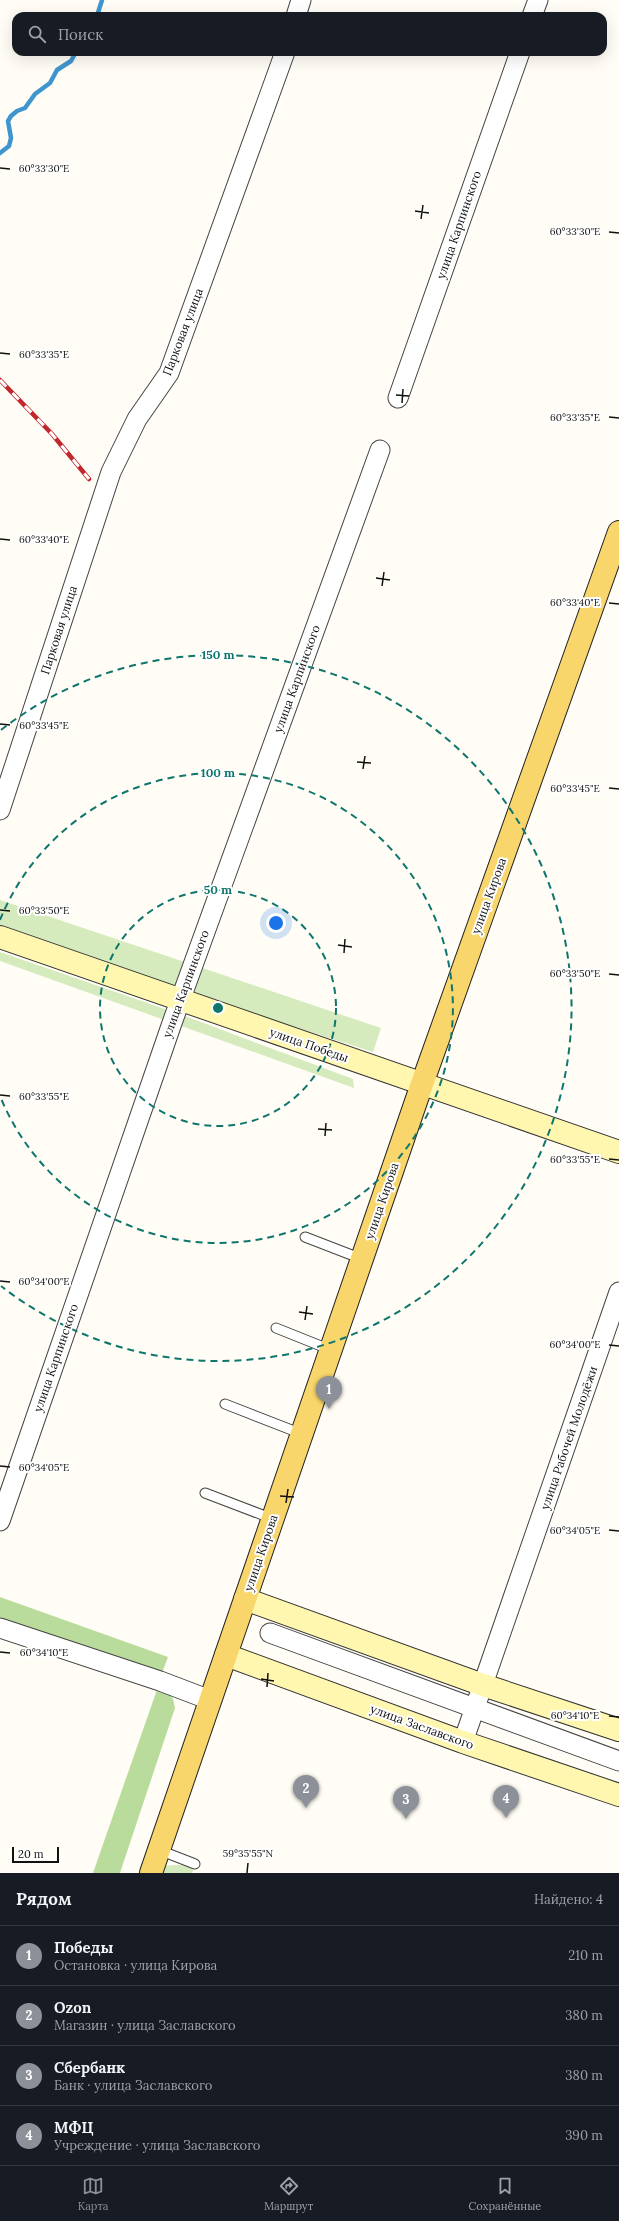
<!DOCTYPE html>
<html lang="ru">
<head>
<meta charset="utf-8">
<style>
	:root { --surface:#171b24; --page:#242831; --text:#f1f3f6; --muted:#9ea1a6; --line:#363941; --accent:#8c9099 }
	body { margin:0; font-family:Lora,serif; background:var(--page); color:var(--text) }
	.scale { position:absolute; left:12px; bottom:10px; width:47px; box-sizing:border-box; padding-left:4px; border:2px solid #111; border-top:0; font-size:11px; line-height:14px; white-space:nowrap; color:#111; -webkit-text-stroke:3px #fff; paint-order:stroke }
	.you { position:absolute; left:276px; top:923px; width:14px; height:14px; margin:-10px; border:3px solid #fff; border-radius:50%; background:#1a73e8; box-shadow:0 0 0 6px #1a73e833 }
	.badge { display:grid; place-items:center; width:26px; height:26px; border-radius:50%; background:var(--accent); color:#fff; font-size:13px; font-weight:700 }
	.pin { position:absolute; translate:-50% -33px; filter:drop-shadow(0 1px 2px #0008) }
	.pin::after { content:''; position:absolute; top:21px; width:14px; height:12px; background:inherit; clip-path:polygon(0 0,100% 0,50% 100%) }
	.list { margin:0; padding:0; list-style:none }
	h2 { display:flex; justify-content:space-between; align-items:center; height:52px; margin:0; padding:0 16px; font-size:17px }
	h2 small { font-size:13px; font-weight:400; color:var(--muted) }
	.list li { display:grid; grid-template-columns:26px 1fr auto; gap:12px; align-items:center; box-sizing:border-box; height:60px; padding:0 16px; border-top:1px solid var(--line) }
	.list b { display:block; font-size:15px; white-space:nowrap }
	.list p { margin:0; font-size:13px; white-space:nowrap; color:var(--muted) }
	.list em { font-size:13px; font-style:normal; color:var(--muted) }
	.icon { flex:none; width:22px; height:22px; fill:none; stroke:currentColor; stroke-width:2; stroke-linecap:round; stroke-linejoin:round }
	.map { position:relative; flex:none; width:619px; height:1873px; overflow:hidden }
	.search { position:absolute; background:var(--surface); box-shadow:0 4px 16px #0002; left:12px; right:12px; top:12px; height:44px; display:flex; align-items:center; gap:10px; box-sizing:border-box; padding:0 14px; border-radius:12px; color:var(--muted); font-size:15px }
	.sheet { height:292px; background:var(--surface) }
	nav { display:flex; justify-content:space-around; align-items:center; box-sizing:border-box; height:56px; border-top:1px solid var(--line); background:var(--surface); font-size:11px; color:var(--muted) }
	nav a { display:grid; justify-items:center; gap:2px }
	nav .on { color:var(--accent) }
	.map>svg:first-child { display:block }
	.green { fill:#d5ebbd }
	.forest { fill:#b9dc9c }
	.lines { fill:none; stroke-linecap:round; stroke-linejoin:round }
	.stream { stroke:#3f96cf; stroke-width:4.5 }
	.lane-casing { stroke:#444; stroke-width:11 }
	.street-casing { stroke:#444; stroke-width:21 }
	.secondary-casing { stroke:#333; stroke-width:24 }
	.primary-casing { stroke:#222; stroke-width:24 }
	.lane { stroke:#fff; stroke-width:9 }
	.street { stroke:#fff; stroke-width:19 }
	.secondary { stroke:#fff6b0; stroke-width:22 }
	.primary { stroke:#f9d66b; stroke-width:22 }
	.rail-casing { stroke:#c4262e; stroke-width:4.5 }
	.rail { stroke:#fff; stroke-width:3; stroke-dasharray:9; stroke-linecap:butt }
	.ticks { fill:none; stroke:#111; stroke-width:1.5 }
	.ring { fill:none; stroke:#0f766e; stroke-width:2; stroke-dasharray:7 5 }
	.labels { text-anchor:middle; stroke-width:4; stroke-linejoin:round; paint-order:stroke }
	.street-label { font-size:12px; fill:#111; stroke:#fff }
	.ticks-label { font-size:10px; text-anchor:middle; fill:#111; stroke:#fff; stroke-width:4; stroke-linejoin:round; paint-order:stroke }
	.centre { fill:#0f766e; stroke:#fff; stroke-width:2 }
	.ring-label { font-size:12px; text-anchor:middle; font-weight:bold; fill:#0f766e; stroke:#fff; stroke-width:4; stroke-linejoin:round; paint-order:stroke }
</style>
</head>
<body>
<div class="map">
<svg width="619" height="1873" viewBox="0 0 619 1873">
	<rect width="100%" height="100%" fill="#fffdf5"/>
	<g class="green">
		<polygon points="0,900 381,1028 373,1052 214,1001 0,928"/>
		<polygon points="0,952 185,1016 353,1079 354,1088 0,961"/>
		<polygon points="195,1864 192,1873 157,1873 159,1866"/>
	</g>
	<g class="forest">
		<polygon points="0,1597 168,1657 162,1673 0,1621"/>
		<polygon points="160,1681 173,1699 175,1708 120,1873 93,1873"/>
	</g>
	<g class="lines">
		<g class="stream">
			<polyline points="97,16 102,0"/>
			<polyline points="0,153 9,146 11,138 8,121 11,116 17,111 25,108 35,94 50,83 57,70 71,61 76,52"/>
		</g>
		<defs>
			<g id="lane">
				<polyline points="305,1237 362,1259"/>
				<polyline points="276,1328 331,1350"/>
				<polyline points="225,1404 302,1434"/>
				<polyline points="205,1493 273,1519"/>
				<polyline points="159,1850 195,1864"/>
			</g>
			<g id="street">
				<polyline points="296,16 301,0"/>
				<polyline points="532,16 538,0"/>
				<polyline points="398,398 520,52"/>
				<polyline points="0,810 111,472 137,419 169,373 285,52"/>
				<polyline points="0,1521 172,1023 380,450"/>
				<polyline points="0,1628 160,1681 210,1700"/>
				<polyline points="270,1633 619,1761"/>
				<polyline points="463,1742 619,1292"/>
			</g>
			<g id="secondary">
				<polyline points="0,937 619,1152"/>
				<polyline points="245,1599 483,1685 619,1730"/>
				<polyline points="226,1655 463,1742 619,1795"/>
			</g>
			<polyline id="primary" points="151,1873 422,1084 619,532"/>
		</defs>
		<use href="#lane" class="lane-casing"/>
		<use href="#street" class="street-casing"/>
		<use href="#secondary" class="secondary-casing"/>
		<use href="#primary" class="primary-casing"/>
		<use href="#lane" class="lane"/>
		<use href="#street" class="street"/>
		<use href="#secondary" class="secondary"/>
		<use href="#primary" class="primary"/>
		<defs>
			<polyline id="rail" points="0,380 52,434 89,479"/>
		</defs>
		<use href="#rail" class="rail-casing"/>
		<use href="#rail" class="rail"/>
	</g>
	<path class="ticks" d="M0,168l10,1M415,211l14,2M421,219l2,-14M609,232l10,1M0,353l10,1M396,395l13,1M402,403l1,-14M609,417l10,1M0,539l10,1M376,578l14,2M382,586l2,-14M609,603l10,1M0,724l10,1M357,762l14,1M363,769l2,-13M609,788l10,1M0,910l10,1M338,945l14,2M344,953l1,-14M609,974l10,1M0,1095l10,1M318,1129l14,1M325,1136l1,-13M609,1159l10,1M0,1281l10,1M299,1312l14,2M305,1320l2,-14M609,1345l10,1M0,1466l10,1M280,1496l14,1M286,1503l2,-14M609,1530l10,1M0,1652l10,1M261,1679l13,2M267,1687l1,-14M609,1716l10,1M247,1873l1,-10"/>
	<g class="ring">
		<circle cx="218" cy="1008" r="118"/>
		<path d="M0 920A235 235 0 1 1 0 1096"/>
		<path d="M1 730A353 353 0 1 1 1 1286"/>
	</g>
	<g class="labels">
		<g class="street-label">
			<text transform="translate(459 225) rotate(-71)" y="4">улица Карпинского</text>
			<text transform="translate(183 332) rotate(-69)" y="4">Парковая улица</text>
			<text transform="translate(59 630) rotate(-72)" y="4">Парковая улица</text>
			<text transform="translate(297 679) rotate(-70)" y="4">улица Карпинского</text>
			<text transform="translate(489 896) rotate(-70)" y="4">улица Кирова</text>
			<text transform="translate(186 984) rotate(-70)" y="4">улица Карпинского</text>
			<text transform="translate(309 1045) rotate(19)" y="4">улица Победы</text>
			<text transform="translate(382 1201) rotate(-71)" y="4">улица Кирова</text>
			<text transform="translate(56 1358) rotate(-71)" y="4">улица Карпинского</text>
			<text transform="translate(569 1438) rotate(-71)" y="4">улица Рабочей Молодёжи</text>
			<text transform="translate(261 1553) rotate(-71)" y="4">улица Кирова</text>
			<text transform="translate(422 1727) rotate(20)" y="4">улица Заславского</text>
		</g>
	</g>
	<g class="ticks-label">
		<text x="44" y="172">60°33'30"E</text>
		<text x="575" y="235">60°33'30"E</text>
		<text x="44" y="358">60°33'35"E</text>
		<text x="575" y="421">60°33'35"E</text>
		<text x="44" y="543">60°33'40"E</text>
		<text x="575" y="606">60°33'40"E</text>
		<text x="44" y="729">60°33'45"E</text>
		<text x="575" y="792">60°33'45"E</text>
		<text x="44" y="914">60°33'50"E</text>
		<text x="575" y="977">60°33'50"E</text>
		<text x="44" y="1100">60°33'55"E</text>
		<text x="575" y="1163">60°33'55"E</text>
		<text x="44" y="1285">60°34'00"E</text>
		<text x="575" y="1348">60°34'00"E</text>
		<text x="44" y="1471">60°34'05"E</text>
		<text x="575" y="1534">60°34'05"E</text>
		<text x="44" y="1656">60°34'10"E</text>
		<text x="575" y="1719">60°34'10"E</text>
		<text x="248" y="1857">59°35'55"N</text>
	</g>
	<circle cx="218" cy="1008" r="6" class="centre"/>
	<g class="ring-label">
		<text x="218" y="659">150 m</text>
		<text x="218" y="777">100 m</text>
		<text x="218" y="894">50 m</text>
	</g>
</svg>
<div class="scale">20 m</div>
<div class="you"></div>
<div class="pin badge" style="left:329px;top:1409px">1</div>
<div class="pin badge" style="left:306px;top:1808px">2</div>
<div class="pin badge" style="left:406px;top:1819px">3</div>
<div class="pin badge" style="left:506px;top:1818px">4</div>
<div class="search"><svg class="icon" aria-label="search" viewBox="0 0 24 24"><circle cx="10" cy="10" r="6"/><path d="M15 15l6 6"/></svg>Поиск</div>
</div>
<section class="sheet">
<h2>Рядом<small>Найдено: 4</small></h2>
<ul class="list">
<li><span class="badge">1</span><div><b>Победы</b><p>Остановка · улица Кирова</p></div><em>210 m</em></li>
<li><span class="badge">2</span><div><b>Ozon</b><p>Магазин · улица Заславского</p></div><em>380 m</em></li>
<li><span class="badge">3</span><div><b>Сбербанк</b><p>Банк · улица Заславского</p></div><em>380 m</em></li>
<li><span class="badge">4</span><div><b>МФЦ</b><p>Учреждение · улица Заславского</p></div><em>390 m</em></li>
</ul>
</section>
<nav>
<a class="on"><svg class="icon" aria-label="map" viewBox="0 0 24 24"><path d="M3 6l6-2 6 2 6-2v14l-6 2-6-2-6 2zM9 4v14M15 6v14"/></svg>Карта</a>
<a><svg class="icon" aria-label="directions" viewBox="0 0 24 24"><path d="M12 3l9 9-9 9-9-9zM9 14v-3h6M13 9l2 2-2 2"/></svg>Маршрут</a>
<a><svg class="icon" aria-label="saved" viewBox="0 0 24 24"><path d="M7 4h10v16l-5-4-5 4z"/></svg>Сохранённые</a>
</nav>
</body>
</html>
